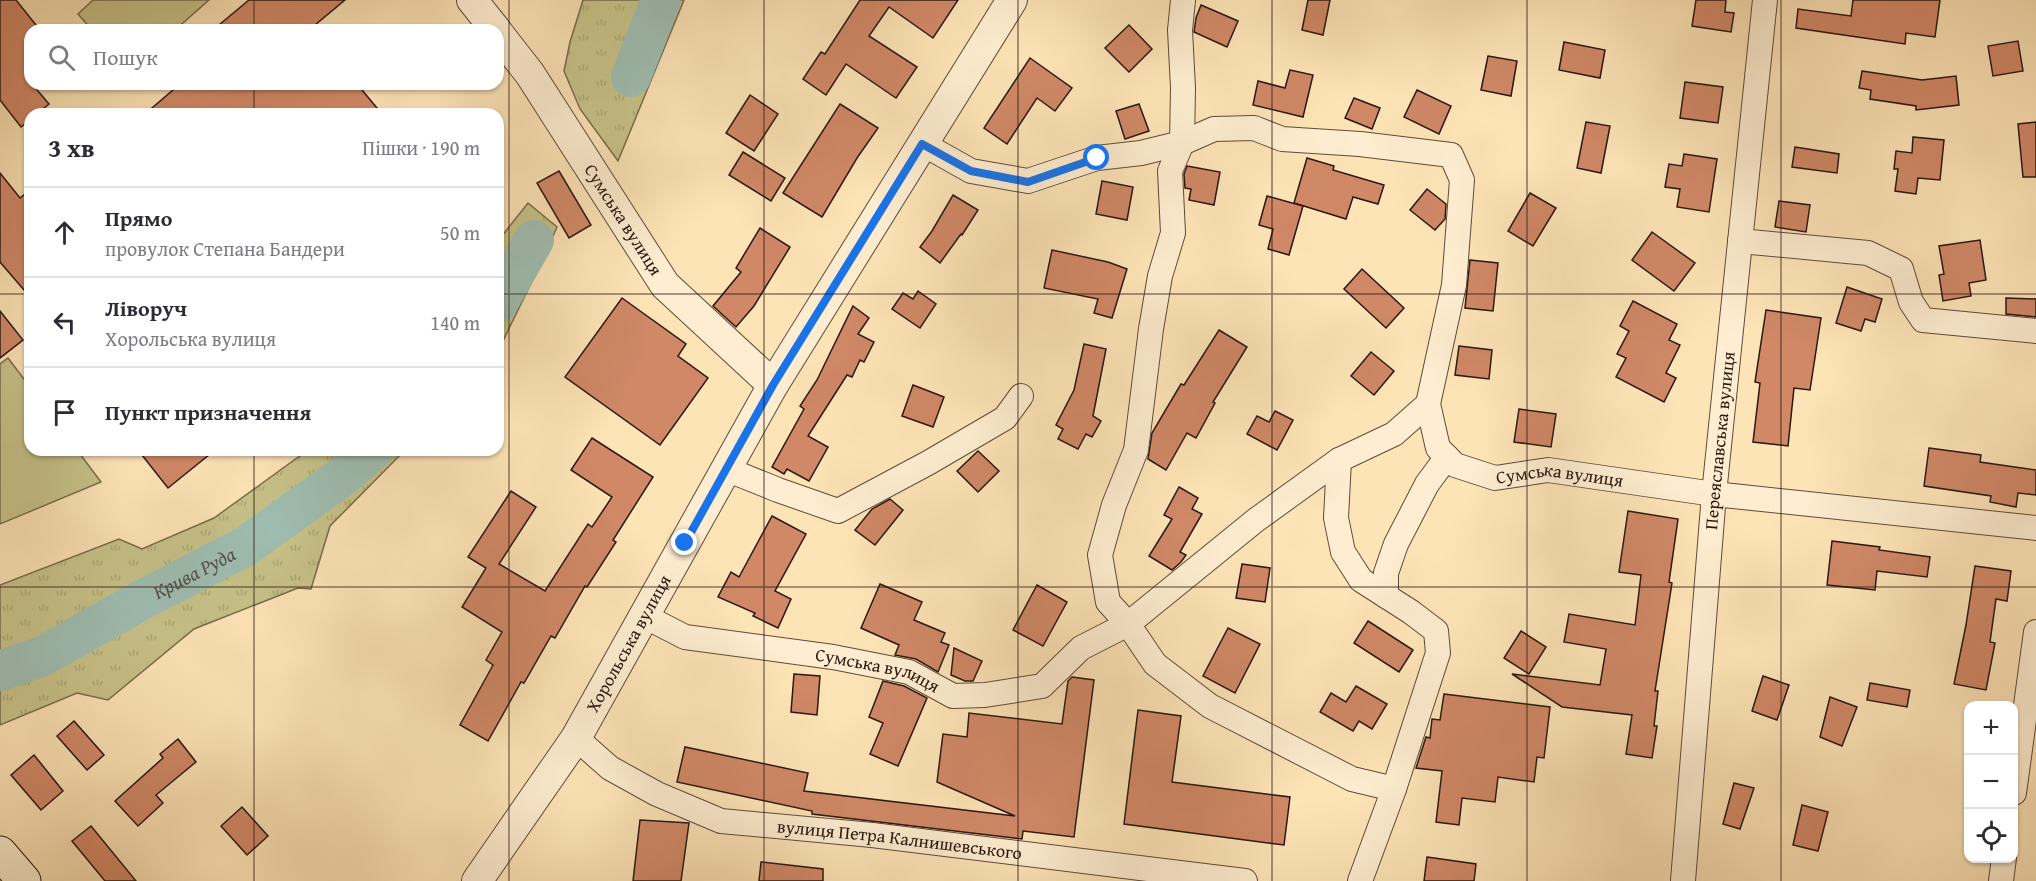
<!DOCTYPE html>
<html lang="uk">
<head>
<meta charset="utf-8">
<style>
	:root { --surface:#fff; --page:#f7f7f7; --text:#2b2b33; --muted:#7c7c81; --line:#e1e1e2 }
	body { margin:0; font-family:"Gentium Book Plus",serif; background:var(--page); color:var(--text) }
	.controls { position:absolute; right:18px; bottom:18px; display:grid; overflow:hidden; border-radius:12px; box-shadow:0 2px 4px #0004 }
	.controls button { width:54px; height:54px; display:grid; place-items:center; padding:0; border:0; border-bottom:2px solid var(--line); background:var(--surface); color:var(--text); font:30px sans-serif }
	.stop { position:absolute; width:18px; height:18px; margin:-14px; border:4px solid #1a73e8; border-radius:50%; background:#fff }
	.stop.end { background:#1a73e8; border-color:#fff; box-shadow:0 2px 6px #0008 }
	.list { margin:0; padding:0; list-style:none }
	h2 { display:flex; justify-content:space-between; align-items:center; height:78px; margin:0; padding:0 24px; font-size:26px }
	h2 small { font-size:20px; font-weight:400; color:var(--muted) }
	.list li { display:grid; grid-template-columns:39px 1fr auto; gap:18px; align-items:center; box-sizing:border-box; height:90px; padding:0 24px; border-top:2px solid var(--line) }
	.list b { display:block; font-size:22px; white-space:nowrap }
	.list p { margin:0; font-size:20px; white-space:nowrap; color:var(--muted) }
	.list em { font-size:20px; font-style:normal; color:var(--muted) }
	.icon { flex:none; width:33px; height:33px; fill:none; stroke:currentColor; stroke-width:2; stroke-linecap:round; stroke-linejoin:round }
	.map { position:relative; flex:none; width:2036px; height:881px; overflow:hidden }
	.search { position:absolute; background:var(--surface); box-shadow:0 2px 4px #0004; left:24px; top:24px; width:480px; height:66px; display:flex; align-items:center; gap:15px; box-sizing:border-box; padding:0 21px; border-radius:18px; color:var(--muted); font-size:22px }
	.panel { position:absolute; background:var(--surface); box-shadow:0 2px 4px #0004; left:24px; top:108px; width:480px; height:348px; border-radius:18px }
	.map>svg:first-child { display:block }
	.grass { fill:url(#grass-tufts); stroke:#786c4c; stroke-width:1.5 }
	.garden { fill:#c7c289; stroke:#786c4c; stroke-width:1.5 }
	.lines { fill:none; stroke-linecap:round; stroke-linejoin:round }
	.river { stroke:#9fbeb2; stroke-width:40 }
	.building { fill:#d08867; stroke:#291710; stroke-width:1.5 }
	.minor-casing { stroke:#5e4a3a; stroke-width:26 }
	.tertiary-casing { stroke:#5e4a3a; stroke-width:32 }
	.secondary-casing { stroke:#291710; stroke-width:35 }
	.minor { stroke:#feedd0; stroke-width:24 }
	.tertiary { stroke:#feedd0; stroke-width:30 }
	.secondary { stroke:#feedd0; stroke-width:33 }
	.route { stroke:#1a73e8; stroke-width:8 }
	.grid { fill:none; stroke:#291710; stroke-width:1.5; stroke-opacity:0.55 }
	.labels { text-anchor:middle; stroke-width:4.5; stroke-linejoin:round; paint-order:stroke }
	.street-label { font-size:18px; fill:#291710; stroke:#feedd0 }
	.water-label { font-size:20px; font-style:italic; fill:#525149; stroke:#feedd0 }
</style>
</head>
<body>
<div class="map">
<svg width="2036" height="881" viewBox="0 0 2036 881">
	<defs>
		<pattern id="grass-tufts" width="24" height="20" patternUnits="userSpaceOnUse" patternTransform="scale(1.5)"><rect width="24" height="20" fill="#c7c289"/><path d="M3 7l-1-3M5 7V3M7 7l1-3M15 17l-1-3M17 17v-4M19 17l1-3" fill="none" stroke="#aba675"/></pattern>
	</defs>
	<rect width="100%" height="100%" fill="#fde4b7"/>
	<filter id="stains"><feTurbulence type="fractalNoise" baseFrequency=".00333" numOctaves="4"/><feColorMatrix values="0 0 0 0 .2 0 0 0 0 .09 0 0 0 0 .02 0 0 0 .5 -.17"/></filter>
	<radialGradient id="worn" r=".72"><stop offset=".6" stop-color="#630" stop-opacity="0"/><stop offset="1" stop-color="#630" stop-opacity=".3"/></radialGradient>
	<g class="grass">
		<polygon points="583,0 684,0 618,161 580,109 564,71 570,42"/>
		<polygon points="528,203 557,227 542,261 498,351 498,241"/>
		<polygon points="308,450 405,450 330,526 311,589 298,588 194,629 108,700 77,693 0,725 0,585 119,539 142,549 214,518"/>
	</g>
	<g class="garden">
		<polygon points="93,0 209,0 175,30 92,30 78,14"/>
		<polygon points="8,358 30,387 30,450 77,450 101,482 0,524 0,364"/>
	</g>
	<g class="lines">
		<g class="river">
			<polyline points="631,77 661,0"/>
			<polyline points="498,303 534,240"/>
			<path id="s1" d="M0,671l43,-15 93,-53 110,-57 97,-70 30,-26"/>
		</g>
	</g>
	<g class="building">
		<polygon points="0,0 16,0 40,30 30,30 30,84 32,84 49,104 37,114 30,114 30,120 21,127 0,100"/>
		<polygon points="249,0 345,0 309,30 213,30"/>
		<polygon points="860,0 958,0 933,38 889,7 869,36 917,67 896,98 846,64 826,95 803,79 821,52 825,54"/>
		<polygon points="1308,0 1330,0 1323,35 1302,30"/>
		<polygon points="1696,0 1726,0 1725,12 1734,13 1731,32 1692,26"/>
		<polygon points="1853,0 1940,0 1935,37 1906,33 1905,44 1796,28 1798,9 1851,16"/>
		<polygon points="1201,5 1238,21 1227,47 1194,32 1196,18"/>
		<polygon points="1129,25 1152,49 1129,72 1105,48"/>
		<polygon points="2018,41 2023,71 1993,76 1988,46"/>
		<polygon points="1564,42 1605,50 1600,78 1559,70"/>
		<polygon points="1488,56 1517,61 1511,96 1481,90"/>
		<polygon points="1030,58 1072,88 1055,111 1037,98 1007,144 984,128"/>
		<polygon points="1290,70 1313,75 1303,117 1253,105 1258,81 1285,88"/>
		<polygon points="1862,71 1922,80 1956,76 1959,105 1916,110 1916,106 1870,99 1871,90 1859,88"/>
		<polygon points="1685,82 1723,87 1718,123 1680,118"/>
		<polygon points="180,84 357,84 382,114 145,114"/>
		<polygon points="1417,90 1451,106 1439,134 1404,117"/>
		<polygon points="750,95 778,114 754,151 726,133"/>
		<polygon points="1354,98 1380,108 1372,129 1345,118"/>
		<polygon points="840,104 878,128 857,158 822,217 783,193"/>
		<polygon points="1139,104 1149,131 1125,139 1116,111"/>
		<polygon points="1586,122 1610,126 1601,173 1577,168"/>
		<polygon points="2036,122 2036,177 2023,177 2018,124"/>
		<polygon points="1913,137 1944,140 1940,180 1918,178 1916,194 1895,191 1898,169 1894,169 1896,151 1912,153"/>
		<polygon points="1795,147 1839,154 1837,173 1792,167"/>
		<polygon points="743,152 785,178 771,201 729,175"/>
		<polygon points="1684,154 1717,159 1709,212 1677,207 1680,189 1665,187 1669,164 1682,166"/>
		<polygon points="1307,158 1334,166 1333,170 1384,185 1378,204 1353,197 1346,219 1294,203"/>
		<polygon points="1187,166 1220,172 1214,205 1189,200 1191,189 1185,188 1184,174"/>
		<polygon points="559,171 591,225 569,238 537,183"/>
		<polygon points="0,173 20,198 30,190 30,297 0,262"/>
		<polygon points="1102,181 1133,187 1127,220 1096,214"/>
		<polygon points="1427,189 1446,204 1445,219 1435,230 1410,210"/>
		<polygon points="1530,193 1556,208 1533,246 1508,231"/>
		<polygon points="953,195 978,210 962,235 961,234 940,263 920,247 932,231"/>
		<polygon points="1267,196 1303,206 1289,255 1268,249 1273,229 1259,225"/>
		<polygon points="1779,201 1810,205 1806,232 1775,227"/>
		<polygon points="760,228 790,247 754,306 736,327 713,306 741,272 736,268"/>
		<polygon points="1652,232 1695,263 1674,291 1632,260"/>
		<polygon points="1980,240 1986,280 1969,283 1971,296 1943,301 1939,275 1944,274 1939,246"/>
		<polygon points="1052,250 1108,262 1127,269 1112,318 1094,313 1098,299 1044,288"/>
		<polygon points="1470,260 1498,263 1493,311 1465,308"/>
		<polygon points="1362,269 1404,308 1386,328 1344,289"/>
		<polygon points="1847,287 1882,299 1875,322 1865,319 1861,331 1836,323"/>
		<polygon points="918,291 936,304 920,328 892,309 903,293 913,299"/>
		<polygon points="622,298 686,344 678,356 708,378 660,445 565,377"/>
		<polygon points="2006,298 2036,299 2036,317 2006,314"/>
		<polygon points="1633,301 1677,324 1669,340 1680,345 1666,373 1676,378 1664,402 1616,377 1626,358 1617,354 1629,331 1620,326"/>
		<polygon points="853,306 869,318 858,334 874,342 864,362 860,360 852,377 847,375 808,436 828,447 809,481 787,469 784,474 772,467 804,409 800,406 817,380"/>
		<polygon points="1766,310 1821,318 1810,390 1794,388 1788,446 1753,442 1760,383 1755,382"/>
		<polygon points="0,311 23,340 0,358"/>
		<polygon points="1219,330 1247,347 1213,402 1215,403 1196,438 1187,433 1166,470 1148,459 1152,433 1181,384 1184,385"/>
		<polygon points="1084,344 1106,349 1093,416 1101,421 1092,437 1086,434 1078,449 1058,439 1063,429 1056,425 1074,390"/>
		<polygon points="1459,346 1492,350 1489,379 1455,375"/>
		<polygon points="1371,352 1394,371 1374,395 1351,376"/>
		<polygon points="913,385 944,397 933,427 902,416"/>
		<polygon points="1519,409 1556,414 1551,447 1514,442"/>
		<polygon points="1275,411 1293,420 1277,450 1247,434 1257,416 1269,422"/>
		<polygon points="592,438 653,477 613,540 616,542 587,587 585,586 555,638 551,636 524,683 521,682 488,741 460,725 493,665 486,660 502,632 462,607 486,568 468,557 511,491 536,507 499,564 545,591 588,524 592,527 612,497 571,470"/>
		<polygon points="1929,448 1981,455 1980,462 2036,470 2036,495 2018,493 2016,507 1990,502 1991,496 1924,486"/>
		<polygon points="138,450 215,450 168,488"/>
		<polygon points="978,451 999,471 978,492 957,471"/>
		<polygon points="1179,487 1198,498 1192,509 1202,514 1180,552 1186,555 1181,562 1172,570 1149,556 1172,519 1164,515"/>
		<polygon points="890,499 903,510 875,545 855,530 872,509"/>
		<polygon points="1628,511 1678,519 1669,582 1672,583 1655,691 1658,691 1654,726 1657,726 1652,758 1626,754 1632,715 1562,707 1512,674 1600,685 1606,649 1564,642 1569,614 1635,625 1641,575 1619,572"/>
		<polygon points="772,516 806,534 775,591 791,599 778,628 753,616 755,613 718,597 731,572 739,577"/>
		<polygon points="1832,541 1880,547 1879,550 1930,557 1927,577 1877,571 1875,590 1827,585"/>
		<polygon points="1242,564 1270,568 1265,602 1236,598"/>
		<polygon points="1975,566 2011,571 2007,601 1996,599 1990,642 1995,643 1986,690 1954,684 1966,625"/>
		<polygon points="880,584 922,602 914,620 945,633 941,642 949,645 938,672 916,659 895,655 899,645 861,628"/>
		<polygon points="1037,585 1067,602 1043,646 1013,630"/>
		<polygon points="1368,621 1413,650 1399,672 1354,643"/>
		<polygon points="1228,628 1260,644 1235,693 1203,676"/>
		<polygon points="1521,631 1546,647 1529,674 1504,658"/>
		<polygon points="954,648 982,661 973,681 965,681 951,675"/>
		<polygon points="794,674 820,676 817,715 791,712"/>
		<polygon points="1763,676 1789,685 1777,720 1752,711"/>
		<polygon points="1072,677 1094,680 1074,837 1023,831 1022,839 812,814 812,811 677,782 685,747 808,773 804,791 1015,816 937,782 943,734 967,737 969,713 1062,724 1068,681"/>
		<polygon points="883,681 904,686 927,698 898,766 870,754 883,723 869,717"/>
		<polygon points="1870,683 1910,690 1907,707 1867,700"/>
		<polygon points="1356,686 1387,704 1372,729 1359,721 1353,731 1320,712 1331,693 1346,702"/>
		<polygon points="1444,694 1550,707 1544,758 1537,757 1534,782 1498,777 1495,802 1462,798 1459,825 1436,822 1442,771 1416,768 1426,737 1430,738 1432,719 1440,720"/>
		<polygon points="1830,697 1857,707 1842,746 1820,737"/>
		<polygon points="1138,710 1181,716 1172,782 1290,797 1284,845 1124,824"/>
		<polygon points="74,721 104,755 87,770 57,736"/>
		<polygon points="178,739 196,762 156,795 163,803 138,826 115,801 163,758 160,754"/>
		<polygon points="34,755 63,791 41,810 11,775"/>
		<polygon points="1734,783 1754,788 1740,829 1723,824"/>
		<polygon points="1802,805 1828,812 1818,851 1793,845"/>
		<polygon points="242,807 268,836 247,855 221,826"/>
		<polygon points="640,820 689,823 681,881 633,881"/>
		<polygon points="91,826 136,881 105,881 72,841"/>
		<polygon points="1427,857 1476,864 1474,881 1424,881"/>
		<polygon points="761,862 823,869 823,881 759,881"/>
	</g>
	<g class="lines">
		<defs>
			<g id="minor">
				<polyline points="1183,0 1180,30 1183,88 1182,143 1170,171 1173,233 1160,276 1151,329 1136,450 1114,505 1100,555 1108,602 1128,624 1155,664 1210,706 1352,779 1394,789"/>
				<path id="s2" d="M923,144l48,27 57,10 69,-23 44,-5 41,-10 32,-14 40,-1 28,11 78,5 91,11 11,25 -8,105 -26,119 10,44 17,17 40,13 53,-8 166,24 322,34"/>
				<polyline points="1740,241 1868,253 1901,269 1911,302 1923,320 2036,331"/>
				<polyline points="1339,460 1336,518 1343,552 1361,580 1411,612 1436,631 1438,653 1394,789 1360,881"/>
				<polyline points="726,469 778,490 838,511 928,463 1005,418 1021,396"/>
				<polyline points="1386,596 1386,573 1396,544 1427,484 1447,457"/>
				<path id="s3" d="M644,616l41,21 148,20 76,15 44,24 32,-1 57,-9 39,-38 47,-24 128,-104 83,-60 55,-26 34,-30"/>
				<path id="s4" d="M576,738l34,30 47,26 64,27 151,14 373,46"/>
				<polyline points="2014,793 2036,632"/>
				<path id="s5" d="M1683,881l31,-387 51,-494"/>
				<polyline points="2001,881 2004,858"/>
			</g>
			<g id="tertiary">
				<polyline points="472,0 496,30"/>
				<path id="s6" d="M498,33l32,41 135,211 108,100"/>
				<path id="s7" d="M477,881l99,-143 197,-353 239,-385"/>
			</g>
			<polyline id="secondary" points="0,853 24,881"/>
		</defs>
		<use href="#minor" class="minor-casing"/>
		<use href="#tertiary" class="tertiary-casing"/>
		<use href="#secondary" class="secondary-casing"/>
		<use href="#minor" class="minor"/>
		<use href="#tertiary" class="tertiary"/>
		<use href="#secondary" class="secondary"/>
	</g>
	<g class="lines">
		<polyline class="route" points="685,543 773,385 922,144 971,171 1028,182 1097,158"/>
	</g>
	<path class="grid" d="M254,0v30M509,0v881M764,0v881M1018,0v881M1272,0v881M1527,0v881M1781,0v881M254,84v30M0,294h30M498,294h1538M254,450v431M0,587h2036"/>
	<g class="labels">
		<g class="street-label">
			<text dy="6" stroke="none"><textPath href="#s6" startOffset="225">Сумська вулиця</textPath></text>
			<text dy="6" stroke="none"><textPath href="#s5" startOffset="442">Переяславська вулиця</textPath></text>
			<text dy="6" stroke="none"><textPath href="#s2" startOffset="978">Сумська вулиця</textPath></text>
			<text dy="6" stroke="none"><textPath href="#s7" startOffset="282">Хорольська вулиця</textPath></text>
			<text dy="6" stroke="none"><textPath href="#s3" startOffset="242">Сумська вулиця</textPath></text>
			<text dy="6" stroke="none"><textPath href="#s4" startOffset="348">вулиця Петра Калнишевського</textPath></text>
		</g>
		<g class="water-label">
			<text dy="7" stroke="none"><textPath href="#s1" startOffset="218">Крива Руда</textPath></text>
		</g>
	</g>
	<rect width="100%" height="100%" filter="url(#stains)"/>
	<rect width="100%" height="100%" fill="url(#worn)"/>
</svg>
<div class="controls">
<button>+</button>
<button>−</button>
<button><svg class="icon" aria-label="locate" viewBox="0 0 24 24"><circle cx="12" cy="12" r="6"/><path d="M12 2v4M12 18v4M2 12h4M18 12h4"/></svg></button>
</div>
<div class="stop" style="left:1097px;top:158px"></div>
<div class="stop end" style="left:685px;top:543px"></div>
<div class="search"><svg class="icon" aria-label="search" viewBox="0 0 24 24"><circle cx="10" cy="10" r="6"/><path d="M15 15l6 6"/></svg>Пошук</div>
<section class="panel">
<h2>3 хв<small>Пішки · 190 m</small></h2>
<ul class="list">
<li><svg class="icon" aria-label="ahead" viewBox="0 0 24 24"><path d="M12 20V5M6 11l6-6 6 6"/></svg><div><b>Прямо</b><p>провулок Степана Бандери</p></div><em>50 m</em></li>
<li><svg class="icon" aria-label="left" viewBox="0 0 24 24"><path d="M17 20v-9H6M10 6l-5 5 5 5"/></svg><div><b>Ліворуч</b><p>Хорольська вулиця</p></div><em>140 m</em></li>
<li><svg class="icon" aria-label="arrive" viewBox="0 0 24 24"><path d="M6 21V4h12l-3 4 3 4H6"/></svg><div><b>Пункт призначення</b></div></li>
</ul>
</section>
</div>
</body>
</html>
